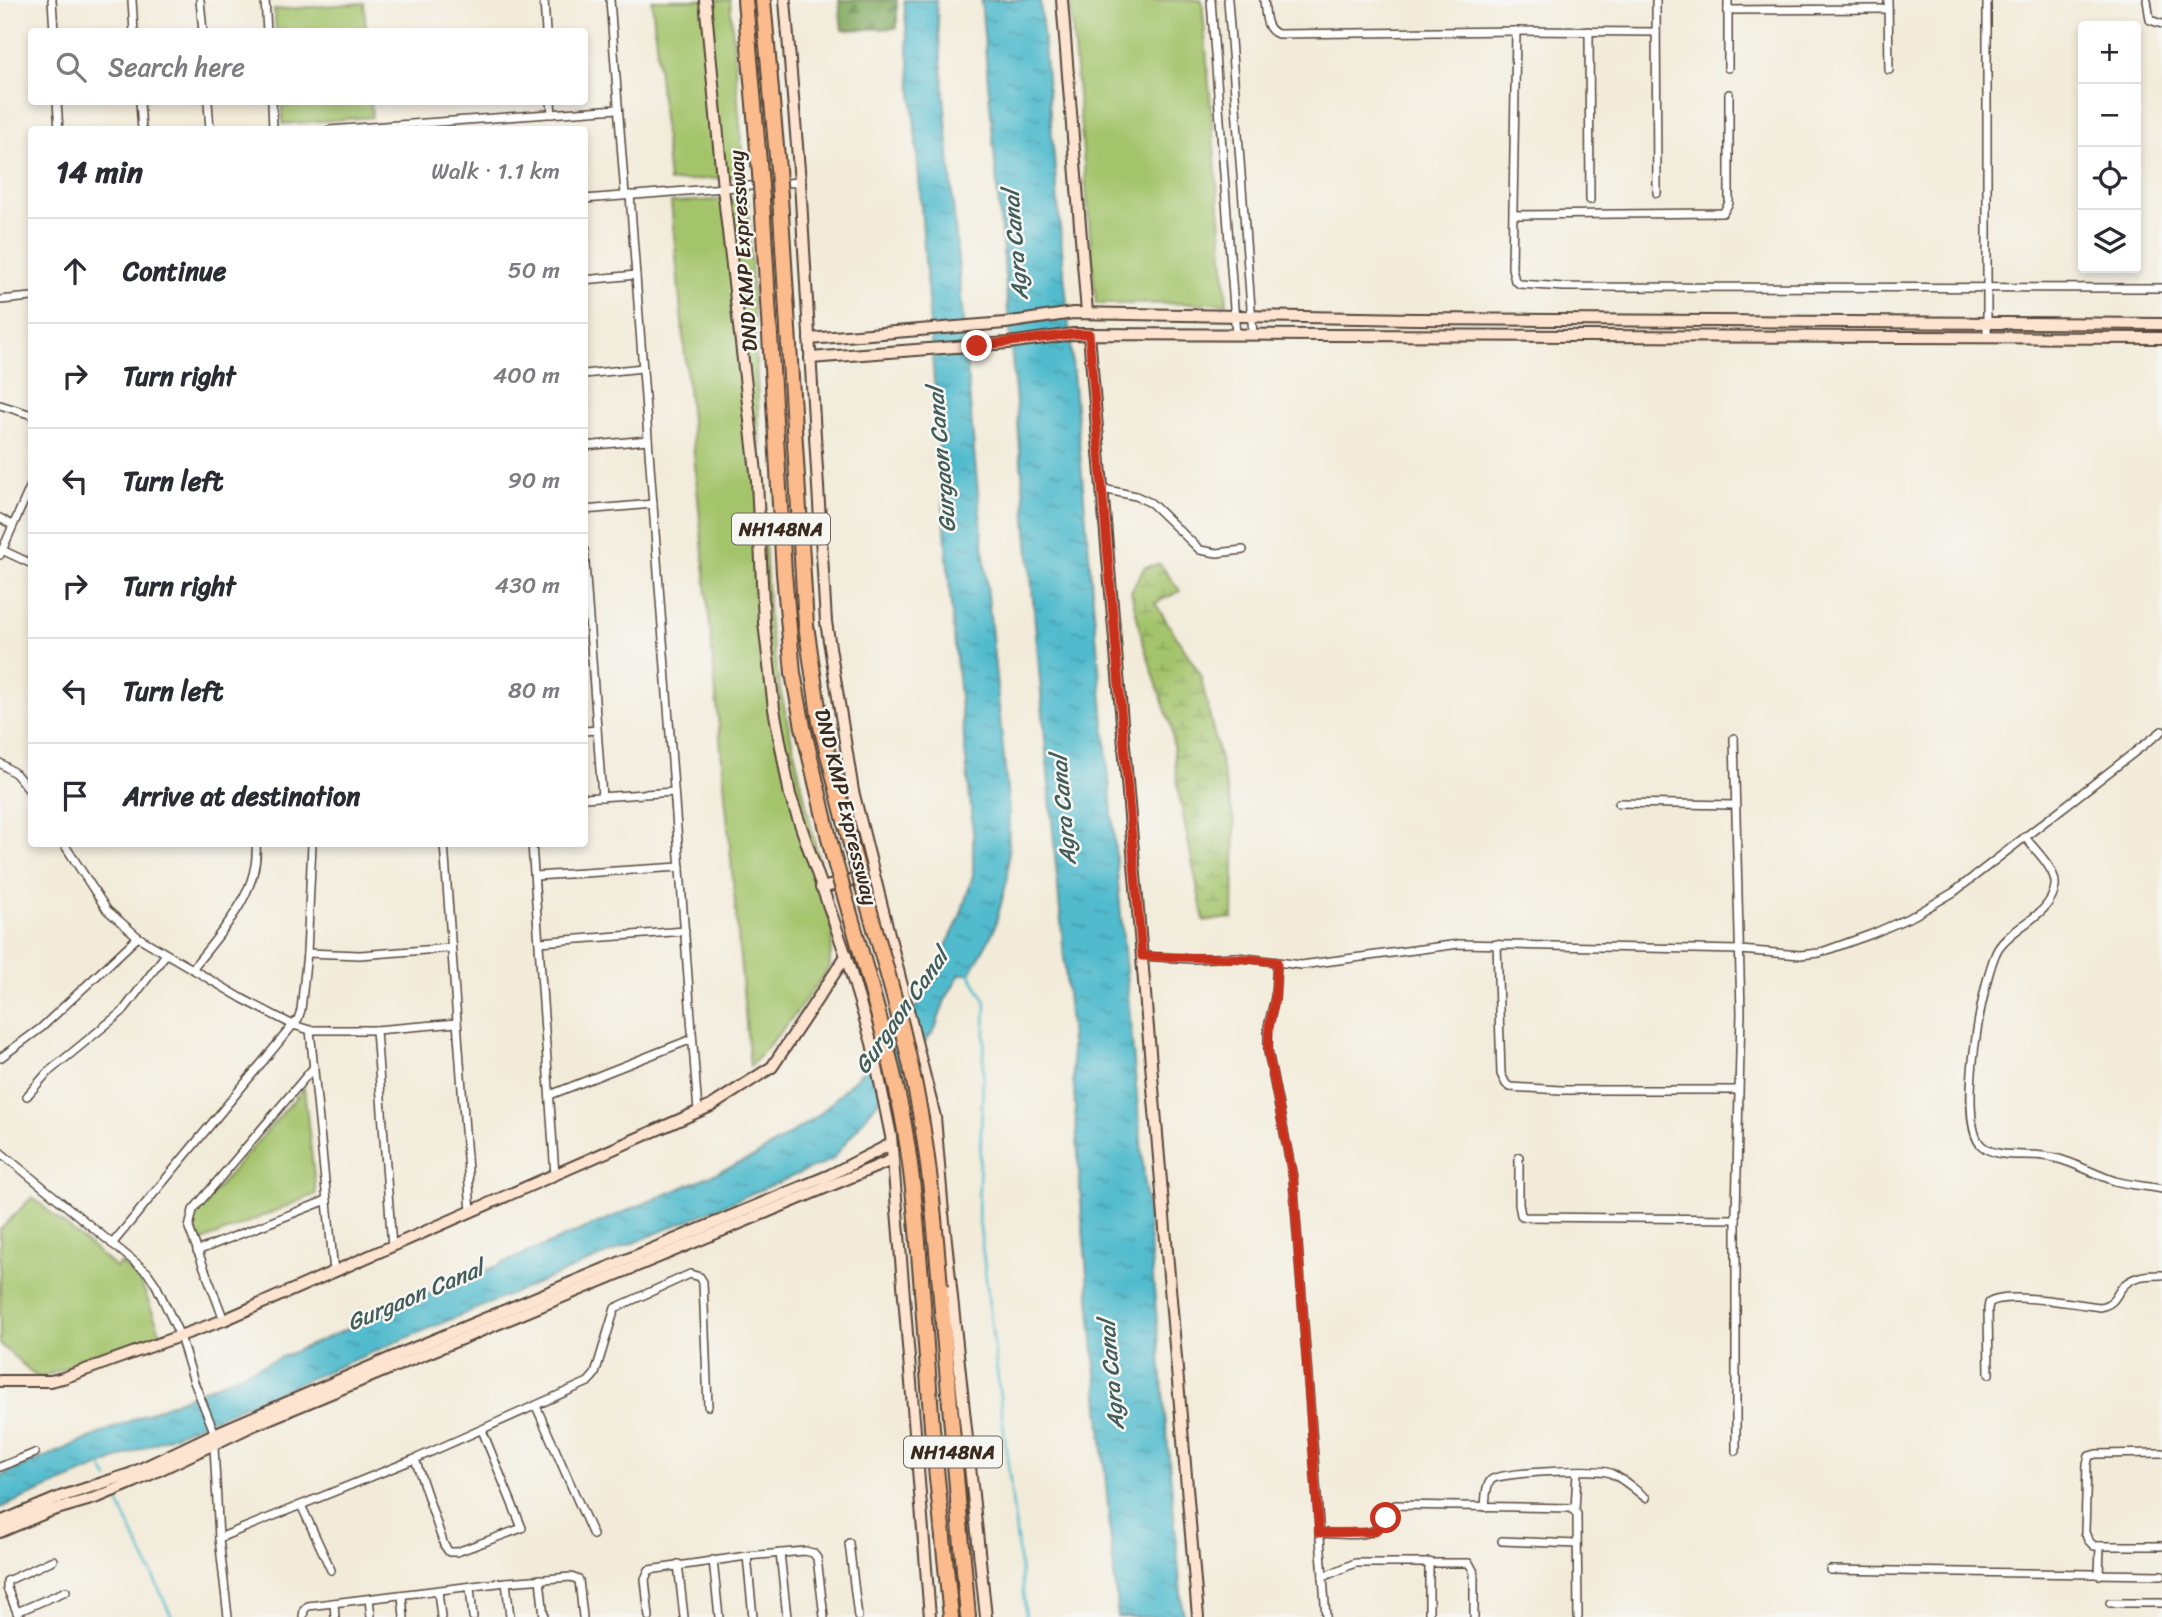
<!DOCTYPE html>
<html lang="en">
<head>
<meta charset="utf-8">
<style>
	:root { --surface:#fff; --page:#f7f7f7; --text:#2b2b33; --muted:#7c7c81; --line:#e1e1e2 }
	body { margin:0; font-family:Sriracha,sans-serif; background:var(--page); color:var(--text) }
	.controls { position:absolute; right:21px; top:21px; display:grid; overflow:hidden; border-radius:7px; box-shadow:0 4px 10px #0003 }
	.controls button { width:63px; height:63px; display:grid; place-items:center; padding:0; border:0; border-bottom:2px solid var(--line); background:var(--surface); color:var(--text); font:35px sans-serif }
	.stop { position:absolute; width:21px; height:21px; margin:-16px; border:5px solid #c8321e; border-radius:50%; background:#fff }
	.stop.end { background:#c8321e; border-color:#fff; box-shadow:0 2px 7px #0008 }
	.list { margin:0; padding:0; list-style:none }
	h2 { display:flex; justify-content:space-between; align-items:center; height:91px; margin:0; padding:0 28px; font-size:30px }
	h2 small { font-size:23px; font-weight:400; color:var(--muted) }
	.list li { display:grid; grid-template-columns:46px 1fr auto; gap:21px; align-items:center; box-sizing:border-box; height:105px; padding:0 28px; border-top:2px solid var(--line) }
	.list b { display:block; font-size:26px; white-space:nowrap }
	.list em { font-size:23px; font-style:normal; color:var(--muted) }
	.icon { flex:none; width:38px; height:38px; fill:none; stroke:currentColor; stroke-width:2; stroke-linecap:round; stroke-linejoin:round }
	.map { position:relative; flex:none; width:2162px; height:1617px; overflow:hidden }
	.search { position:absolute; background:var(--surface); box-shadow:0 4px 10px #0003; left:28px; top:28px; width:560px; height:77px; display:flex; align-items:center; gap:18px; box-sizing:border-box; padding:0 24px; border-radius:7px; color:var(--muted); font-size:26px }
	.panel { position:absolute; background:var(--surface); box-shadow:0 4px 10px #0003; left:28px; top:126px; width:560px; height:721px; border-radius:7px }
	.map>svg:first-child { display:block }
	.green { fill:#a4c46c; stroke:#707745; stroke-width:2 }
	.forest { fill:url(#forest-firs); stroke:#5f6a3f; stroke-width:2 }
	.wetland { fill:url(#wetland-marsh); stroke:#707745; stroke-width:2 }
	.water { fill:url(#water-ripples); stroke:#467276; stroke-width:2 }
	.lines { fill:none; stroke-linecap:round; stroke-linejoin:round }
	.stream { stroke:#51bbcd; stroke-width:2.5 }
	.street-casing { stroke:#56473a; stroke-width:10 }
	.secondary-casing { stroke:#56473a; stroke-width:14 }
	.highway-casing { stroke:#56473a; stroke-width:18 }
	.street { stroke:#fff; stroke-width:7 }
	.secondary { stroke:#fde4d1; stroke-width:10 }
	.highway { stroke:#fbbb8c; stroke-width:14 }
	.highway-bridge-casing { stroke:#56473a; stroke-width:18; stroke-linecap:butt }
	.highway-bridge { stroke:#fbbb8c; stroke-width:14 }
	.route { stroke:#c8321e; stroke-width:9 }
	.labels { text-anchor:middle; stroke-width:5; stroke-linejoin:round; paint-order:stroke }
	.shield { fill:#f6f6f2; stroke:#73675e; stroke-width:2 }
	.shield-label { font-size:19px; font-weight:bold; fill:#3b2a1e }
	.street-label { font-size:21px; fill:#3b2a1e; stroke:#f6f6f2 }
	.water-label { font-size:23px; font-style:italic; fill:#435d5b; stroke:#f6f6f2 }
</style>
</head>
<body>
<div class="map">
<svg width="2162" height="1617" viewBox="0 0 2162 1617">
	<defs>
		<pattern id="forest-firs" width="22" height="20" patternUnits="userSpaceOnUse" patternTransform="scale(1.75)"><rect width="22" height="20" fill="#83aa60"/><path d="M5 1l3.5 6h-7zM16 11l3.5 6h-7z" fill="#6c8b4f"/></pattern>
		<pattern id="wetland-marsh" width="20" height="14" patternUnits="userSpaceOnUse" patternTransform="scale(1.75)"><rect width="20" height="14" fill="#a4c46c"/><path d="M1 5h8M5 5V1M11 12h8M15 12V8" fill="none" stroke="#879f58"/></pattern>
		<pattern id="water-ripples" width="26" height="14" patternUnits="userSpaceOnUse" patternTransform="scale(1.75)"><rect width="26" height="14" fill="#51bbcd"/><path d="M2 4q2-2 4 0t4 0M15 11q2-2 4 0t4 0" fill="none" stroke="#4498a6"/></pattern>
	</defs>
	<rect width="100%" height="100%" fill="#f6f6f2"/>
	<filter id="ink" filterUnits="userSpaceOnUse"><feTurbulence type="fractalNoise" baseFrequency=".0143" numOctaves="2"/><feDisplacementMap in="SourceGraphic" scale="14" xChannelSelector="R" yChannelSelector="G"/><feConvolveMatrix kernelMatrix="1 2 1 2 8 2 1 2 1" color-interpolation-filters="sRGB"/></filter>
	<filter id="wash" filterUnits="userSpaceOnUse"><feTurbulence type="fractalNoise" baseFrequency=".00686" numOctaves="4" result="noise"/><feDisplacementMap in="SourceGraphic" scale="28" xChannelSelector="R" yChannelSelector="G"/><feGaussianBlur stdDeviation="1.57" result="paint"/><feColorMatrix in="noise" values="0 0 0 0 0 0 0 0 0 0 0 0 0 0 0 0 0 1.4 0 .05"/><feComposite in="paint" operator="in"/></filter>
	<g filter="url(#wash)">
		<rect width="100%" height="100%" fill="#f2ebd9"/>
		<g class="green">
			<polygon points="652,0 730,0 744,176 669,182"/>
			<polygon points="1070,0 1202,0 1227,303 1096,304"/>
			<polygon points="364,3 366,31 276,31 274,10"/>
			<polygon points="281,102 371,102 372,117 283,124"/>
			<polygon points="748,199 769,625 780,688 834,929 829,967 794,1016 750,1067 671,202"/>
			<polygon points="304,1088 316,1194 200,1242 191,1219"/>
			<polygon points="32,1197 116,1268 121,1263 140,1280 161,1334 38,1378 0,1344 0,1230"/>
		</g>
		<polygon class="forest" points="839,0 897,0 897,28 842,30"/>
		<polygon class="wetland" points="1160,564 1180,591 1155,603 1200,674 1235,825 1233,918 1204,921 1179,795 1171,726 1144,646 1131,591 1145,567"/>
		<g class="water">
			<polygon points="904,0 936,0 975,462 1009,811 1008,877 994,930 970,974 960,974 945,1000 935,1029 832,1160 0,1508 0,1476 754,1157 819,1115 872,1062 907,1019 942,971 945,948 959,920 973,875 973,831 950,595 917,152"/>
			<polygon points="981,0 1040,0 1183,1617 1118,1617 1082,1218 1070,1026"/>
		</g>
		<g class="lines">
			<g class="stream">
				<polyline points="969,973 986,1002 978,1211 1026,1617"/>
				<polyline points="100,1463 108,1479"/>
				<polyline points="115,1495 172,1617"/>
			</g>
		</g>
	</g>
	<g filter="url(#ink)">
		<g class="lines">
			<defs>
				<g id="street">
					<polyline points="52,0 54,32"/>
					<polyline points="132,0 134,32"/>
					<polyline points="200,0 203,32"/>
					<polyline points="265,0 267,32"/>
					<polyline points="544,0 546,32"/>
					<polyline points="610,0 625,195"/>
					<polyline points="1211,0 1236,335"/>
					<polyline points="1228,0 1253,335"/>
					<path d="M1264,0c2,13 0,29 14,34l238,-3 140,1"/>
					<polyline points="1656,0 1657,193"/>
					<polyline points="1728,0 1728,68"/>
					<polyline points="1888,0 1889,70"/>
					<polyline points="2147,0 2150,20 2162,24"/>
					<polyline points="1728,10 1888,9"/>
					<polyline points="1516,31 1512,268 1515,281 1520,284 1564,287 2162,288"/>
					<polyline points="1589,31 1590,200"/>
					<polyline points="57,102 59,130"/>
					<polyline points="140,102 142,130"/>
					<polyline points="208,102 210,130"/>
					<polyline points="272,102 273,130"/>
					<polyline points="551,102 552,114"/>
					<polyline points="329,130 618,109"/>
					<polyline points="630,195 698,1112"/>
					<polyline points="584,199 800,182"/>
					<polyline points="1514,215 1723,213 1729,203 1729,94"/>
					<polyline points="584,280 636,275"/>
					<polyline points="0,300 32,297"/>
					<polyline points="1987,337 1987,0"/>
					<polyline points="584,374 643,368"/>
					<polyline points="0,405 32,415"/>
					<polyline points="584,446 648,440"/>
					<polyline points="1103,489 1136,496 1151,503 1200,550 1217,553 1243,550"/>
					<polyline points="584,510 653,504"/>
					<polyline points="0,518 12,525"/>
					<polyline points="2,550 32,564"/>
					<polyline points="584,550 602,797"/>
					<polyline points="0,555 32,483"/>
					<polyline points="584,731 597,730"/>
					<polyline points="1734,738 1741,1013 1736,1212 1736,1451"/>
					<polyline points="0,763 16,774 32,794"/>
					<polyline points="584,798 674,792"/>
					<polyline points="1619,803 1734,805"/>
					<path d="M2025,837c9,12 32,33 30,49 -4,30 -43,40 -57,63 -16,28 -42,175 -16,197 16,13 43,7 62,10 25,3 47,17 71,25 15,4 31,5 47,8"/>
					<polyline points="64,844 107,910 138,937 243,999 293,1025 310,1030 376,1030 457,1023"/>
					<polyline points="444,844 471,1212"/>
					<polyline points="532,844 555,1175"/>
					<polyline points="535,876 680,867"/>
					<polyline points="539,942 685,931"/>
					<polyline points="1497,944 1501,1074 1506,1084 1510,1087 1561,1090 1738,1090"/>
					<polyline points="307,953 360,955 451,948"/>
					<polyline points="1142,956 1192,959 1237,957 1301,965 1459,944 1740,950 1800,955 1819,953 1872,934 1915,915 1954,892 2162,731"/>
					<polyline points="1277,962 1275,998 1268,1027 1268,1051 1293,1178 1326,1617"/>
					<path d="M192,969c28,-36 68,-76 64,-125"/>
					<polyline points="310,1030 334,1272"/>
					<polyline points="376,1030 392,1247"/>
					<polyline points="0,1058 41,1028 138,937"/>
					<polyline points="550,1095 692,1039"/>
					<polyline points="27,1096 47,1073 123,1011 166,954"/>
					<polyline points="0,1152 147,1272 156,1285 180,1336 194,1382 213,1429 219,1538 228,1617"/>
					<polyline points="1519,1157 1519,1204 1521,1215 1524,1217 1736,1219"/>
					<polyline points="112,1244 298,1019 301,1010 307,953 312,844"/>
					<polyline points="197,1251 327,1200"/>
					<polyline points="224,1320 189,1228 193,1210 314,1067"/>
					<path d="M1989,1374l-1,-65 1,-6c16,-12 88,1 110,4 20,-3 16,-17 29,-25 10,-7 23,-7 34,-7"/>
					<polyline points="536,1406 593,1535"/>
					<polyline points="2162,1453 2096,1454 2089,1456 2087,1464 2085,1532 2088,1540 2094,1546 2162,1546"/>
					<polyline points="415,1459 444,1545 449,1552 457,1552 522,1528 482,1430"/>
					<polyline points="0,1467 35,1453"/>
					<polyline points="301,1505 331,1570"/>
					<path d="M1485,1507c1,-8 0,-20 6,-27 7,-8 108,-12 119,-7 13,5 25,17 36,25"/>
					<polyline points="1575,1511 1577,1472"/>
					<path d="M1319,1533c17,0 47,6 60,-6 7,-7 7,-17 16,-22l176,3 6,6v6l1,97"/>
					<polyline points="219,1538 415,1459 588,1382 595,1374 615,1308 690,1274 700,1277 703,1282 708,1406"/>
					<polyline points="1502,1541 1577,1544"/>
					<polyline points="849,1543 858,1617"/>
					<polyline points="780,1553 787,1617"/>
					<polyline points="747,1556 753,1617"/>
					<polyline points="713,1560 719,1617"/>
					<polyline points="1429,1562 1429,1617"/>
					<polyline points="678,1564 684,1617"/>
					<polyline points="1830,1570 2162,1575"/>
					<polyline points="2099,1575 2100,1546"/>
					<polyline points="1323,1577 1355,1563 1469,1563 1474,1572 1474,1617"/>
					<polyline points="540,1579 544,1617"/>
					<polyline points="506,1582 510,1617"/>
					<polyline points="470,1587 473,1617"/>
					<polyline points="438,1591 441,1617"/>
					<polyline points="402,1596 404,1617"/>
					<polyline points="369,1599 371,1617"/>
					<polyline points="334,1603 335,1617"/>
					<polyline points="2110,1603 2162,1603"/>
					<polyline points="17,1612 66,1591"/>
					<polyline points="19,1617 7,1588 7,1581 53,1560"/>
					<polyline points="303,1617 304,1610 308,1606 506,1582 571,1577 579,1580 583,1617"/>
					<polyline points="649,1617 645,1579 649,1570 747,1556 805,1551 813,1553 817,1558 824,1617"/>
				</g>
				<g id="secondary">
					<polyline points="705,0 723,188 757,481 764,622 774,709 790,795 846,956 872,1043 891,1136 930,1617"/>
					<polyline points="785,0 800,182 826,622 853,791 935,1117 943,1213 986,1617"/>
					<polyline points="1062,0 1087,313"/>
					<path d="M1089,334c38,428 70,856 109,1283"/>
					<polyline points="809,339 1005,323 1073,313 1414,319 2162,324"/>
					<polyline points="810,358 1008,343 1073,334 2162,338"/>
					<polyline points="821,888 866,877"/>
					<polyline points="0,1381 50,1381 63,1378 224,1320 711,1106 772,1067 846,956"/>
					<polyline points="0,1522 60,1497 130,1474 214,1434 407,1351 830,1175 891,1144"/>
					<polyline points="0,1532 50,1511 98,1497 134,1482 254,1425 892,1160"/>
				</g>
				<g id="highway">
					<polyline points="745,0 760,174"/>
					<polyline points="763,0 778,169"/>
					<polyline points="780,197 806,625 820,722 852,849"/>
					<polyline points="762,199 784,573 793,673 803,727 833,855"/>
					<polyline points="940,1287 968,1617"/>
					<polyline points="922,1290 932,1428 951,1617"/>
				</g>
			</defs>
			<use href="#street" class="street-casing"/>
			<use href="#secondary" class="secondary-casing"/>
			<use href="#highway" class="highway-casing"/>
			<use href="#street" class="street"/>
			<use href="#secondary" class="secondary"/>
			<use href="#highway" class="highway"/>
			<defs>
				<g id="highway-bridge">
					<polyline points="778,169 780,197"/>
					<polyline points="760,174 762,199"/>
					<path d="M852,849c24,85 51,170 67,258 11,59 16,119 21,180"/>
					<path d="M833,855c24,84 50,168 68,254 12,60 16,121 21,181"/>
				</g>
			</defs>
			<use href="#highway-bridge" class="highway-bridge-casing"/>
			<use href="#highway-bridge" class="highway-bridge"/>
		</g>
	</g>
	<g class="lines" filter="url(#ink)">
		<path class="route" d="M977,346l96,-12h16l53,622c45,3 90,-1 135,6l-2,36 -6,29 -1,24 25,127 26,355 52,-1 5,-2 10,-12"/>
	</g>
	<g class="labels">
		<g class="shield">
			<rect x="732" y="513.5" width="98" height="31" rx="5"/>
			<rect x="904" y="1436.5" width="98" height="31" rx="5"/>
		</g>
		<g class="shield-label">
			<text x="781" y="536">NH148NA</text>
			<text x="953" y="1459">NH148NA</text>
		</g>
		<g class="street-label">
			<text transform="translate(743 251) rotate(-94)" y="7">DND KMP Expressway</text>
			<text transform="translate(846 807) rotate(76)" y="7">DND KMP Expressway</text>
		</g>
		<g class="water-label">
			<text transform="translate(1015 245) rotate(-95)" y="8">Agra Canal</text>
			<text transform="translate(941 460) rotate(-95)" y="8">Gurgaon Canal</text>
			<text transform="translate(1063 810) rotate(-95)" y="8">Agra Canal</text>
			<text transform="translate(901 1011) rotate(-55)" y="8">Gurgaon Canal</text>
			<text transform="translate(415 1295) rotate(-23)" y="8">Gurgaon Canal</text>
			<text transform="translate(1111 1375) rotate(-95)" y="8">Agra Canal</text>
		</g>
	</g>
</svg>
<div class="controls">
<button>+</button>
<button>−</button>
<button><svg class="icon" aria-label="locate" viewBox="0 0 24 24"><circle cx="12" cy="12" r="6"/><path d="M12 2v4M12 18v4M2 12h4M18 12h4"/></svg></button>
<button><svg class="icon" aria-label="layers" viewBox="0 0 24 24"><path d="M12 4l9 5-9 5-9-5zM3 14l9 5 9-5"/></svg></button>
</div>
<div class="stop" style="left:1386px;top:1518px"></div>
<div class="stop end" style="left:977px;top:346px"></div>
<div class="search"><svg class="icon" aria-label="search" viewBox="0 0 24 24"><circle cx="10" cy="10" r="6"/><path d="M15 15l6 6"/></svg>Search here</div>
<section class="panel">
<h2>14 min<small>Walk · 1.1 km</small></h2>
<ul class="list">
<li><svg class="icon" aria-label="ahead" viewBox="0 0 24 24"><path d="M12 20V5M6 11l6-6 6 6"/></svg><div><b>Continue</b></div><em>50 m</em></li>
<li><svg class="icon" aria-label="right" viewBox="0 0 24 24"><path d="M7 20v-9h11M14 6l5 5-5 5"/></svg><div><b>Turn right</b></div><em>400 m</em></li>
<li><svg class="icon" aria-label="left" viewBox="0 0 24 24"><path d="M17 20v-9H6M10 6l-5 5 5 5"/></svg><div><b>Turn left</b></div><em>90 m</em></li>
<li><svg class="icon" aria-label="right" viewBox="0 0 24 24"><path d="M7 20v-9h11M14 6l5 5-5 5"/></svg><div><b>Turn right</b></div><em>430 m</em></li>
<li><svg class="icon" aria-label="left" viewBox="0 0 24 24"><path d="M17 20v-9H6M10 6l-5 5 5 5"/></svg><div><b>Turn left</b></div><em>80 m</em></li>
<li><svg class="icon" aria-label="arrive" viewBox="0 0 24 24"><path d="M6 21V4h12l-3 4 3 4H6"/></svg><div><b>Arrive at destination</b></div></li>
</ul>
</section>
</div>
</body>
</html>
